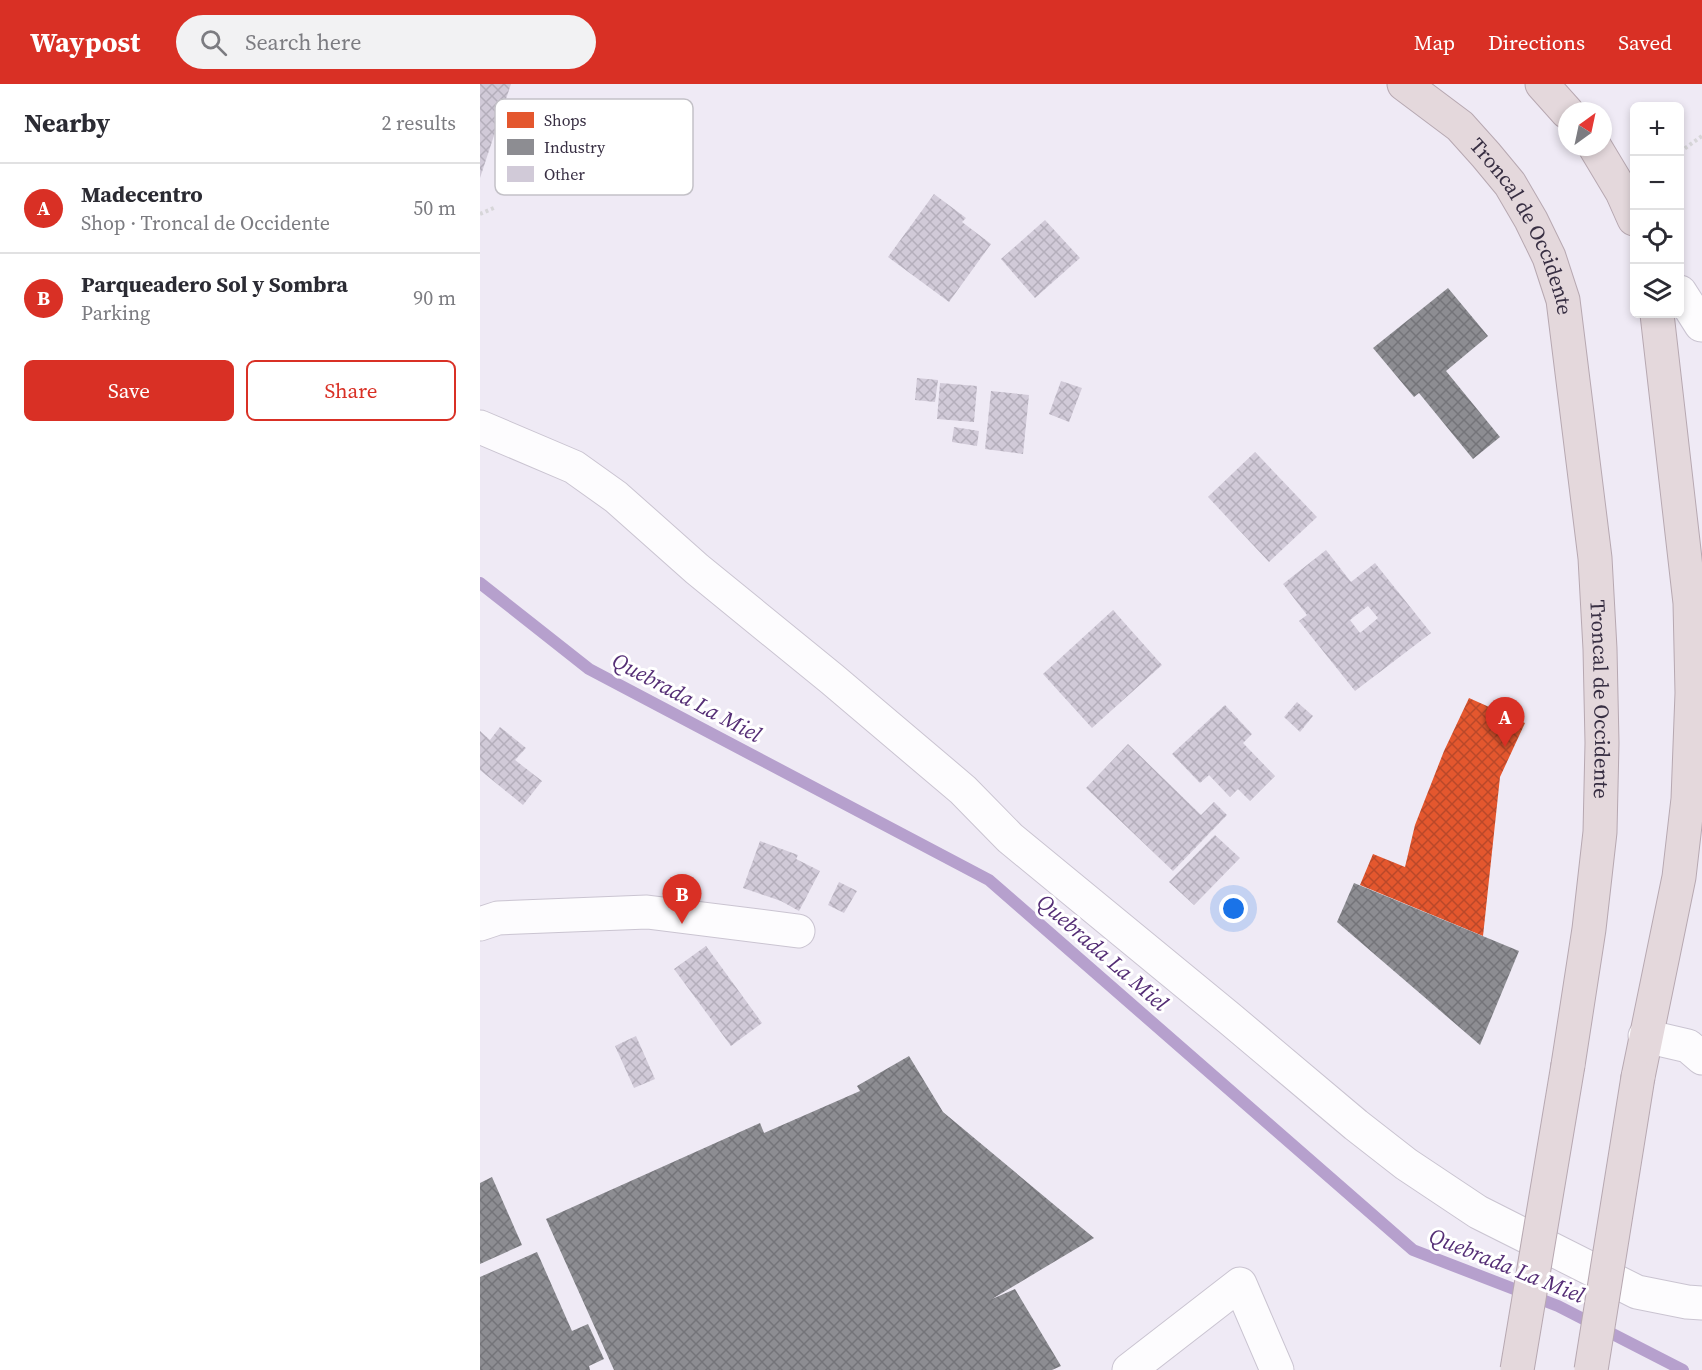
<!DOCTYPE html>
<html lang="en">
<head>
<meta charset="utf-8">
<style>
	:root { --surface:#fff; --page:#f2f2f3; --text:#2b2b33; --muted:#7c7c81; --line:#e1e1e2; --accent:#d93025 }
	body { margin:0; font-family:"Source Serif 4",serif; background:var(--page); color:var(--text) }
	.controls { position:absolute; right:18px; top:18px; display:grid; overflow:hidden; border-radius:9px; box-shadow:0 3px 9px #0003 }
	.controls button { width:54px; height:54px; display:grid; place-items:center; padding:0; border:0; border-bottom:2px solid var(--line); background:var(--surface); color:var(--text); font:30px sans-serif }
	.compass { position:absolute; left:1078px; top:18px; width:54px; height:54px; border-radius:50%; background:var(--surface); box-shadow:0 3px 9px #0003; rotate:33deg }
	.you { position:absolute; left:754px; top:825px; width:21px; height:21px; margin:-15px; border:4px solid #fff; border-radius:50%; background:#1a73e8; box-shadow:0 0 0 9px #1a73e833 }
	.badge { display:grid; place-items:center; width:39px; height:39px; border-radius:50%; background:var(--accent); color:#fff; font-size:20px; font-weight:700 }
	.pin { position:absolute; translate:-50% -50px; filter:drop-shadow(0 2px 3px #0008) }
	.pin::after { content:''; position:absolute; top:32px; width:21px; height:18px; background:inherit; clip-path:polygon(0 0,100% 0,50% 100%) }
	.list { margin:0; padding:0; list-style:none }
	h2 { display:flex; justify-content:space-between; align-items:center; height:78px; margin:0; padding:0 24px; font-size:26px }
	h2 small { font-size:20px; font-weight:400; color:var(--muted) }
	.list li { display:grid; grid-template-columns:39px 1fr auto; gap:18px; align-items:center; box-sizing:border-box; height:90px; padding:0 24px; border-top:2px solid var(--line) }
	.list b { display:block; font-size:22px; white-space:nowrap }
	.list p { margin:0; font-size:20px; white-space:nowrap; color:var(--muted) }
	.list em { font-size:20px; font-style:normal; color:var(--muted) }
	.actions { display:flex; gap:12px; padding:18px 24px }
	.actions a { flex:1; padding:14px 0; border:2px solid var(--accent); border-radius:9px; text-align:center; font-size:21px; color:var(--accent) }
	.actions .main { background:var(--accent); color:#fff }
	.icon { flex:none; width:33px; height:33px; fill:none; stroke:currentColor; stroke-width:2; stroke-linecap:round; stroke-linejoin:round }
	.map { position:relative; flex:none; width:1222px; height:1286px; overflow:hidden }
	header { display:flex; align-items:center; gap:36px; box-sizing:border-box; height:84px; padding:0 30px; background:var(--accent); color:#fff }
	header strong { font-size:28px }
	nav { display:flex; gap:33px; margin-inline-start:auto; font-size:21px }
	.search { width:420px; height:54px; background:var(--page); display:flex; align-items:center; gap:15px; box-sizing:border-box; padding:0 21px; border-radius:33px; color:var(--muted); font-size:22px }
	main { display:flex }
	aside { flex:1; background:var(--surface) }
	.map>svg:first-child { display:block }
	.shops { fill:url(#shops-cross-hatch) }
	.industry { fill:url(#industry-cross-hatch) }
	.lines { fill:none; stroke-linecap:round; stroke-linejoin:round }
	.stream { stroke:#b6a0cd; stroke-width:12 }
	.building { fill:url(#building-cross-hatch); fill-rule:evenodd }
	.minor-casing { stroke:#cac4d1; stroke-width:35 }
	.highway-casing { stroke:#b7a8b1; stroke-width:35 }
	.path { stroke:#d7d6d9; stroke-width:4; stroke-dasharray:3 3; stroke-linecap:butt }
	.minor { stroke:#fdfcfe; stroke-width:33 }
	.highway { stroke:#e4d8dc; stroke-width:33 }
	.highway-bridge-casing { stroke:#b7a8b1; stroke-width:35; stroke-linecap:butt }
	.highway-bridge { stroke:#e4d8dc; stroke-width:33 }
	.labels { text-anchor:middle; stroke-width:6; stroke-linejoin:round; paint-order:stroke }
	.street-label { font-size:21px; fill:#382f43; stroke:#fff }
	.water-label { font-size:22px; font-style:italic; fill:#542d75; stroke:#fff }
	.key { fill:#fff; stroke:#c3c1c7; stroke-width:1.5 }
	.key-label { font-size:16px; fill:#382f43 }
</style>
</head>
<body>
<header>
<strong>Waypost</strong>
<div class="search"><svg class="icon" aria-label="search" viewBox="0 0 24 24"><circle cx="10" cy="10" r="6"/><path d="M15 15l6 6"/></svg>Search here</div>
<nav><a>Map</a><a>Directions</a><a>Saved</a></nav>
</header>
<main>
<aside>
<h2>Nearby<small>2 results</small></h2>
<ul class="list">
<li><span class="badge">A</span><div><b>Madecentro</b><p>Shop · Troncal de Occidente</p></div><em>50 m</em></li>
<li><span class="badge">B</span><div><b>Parqueadero Sol y Sombra</b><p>Parking</p></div><em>90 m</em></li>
</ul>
<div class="actions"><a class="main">Save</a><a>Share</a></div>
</aside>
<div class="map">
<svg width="1222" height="1286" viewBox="0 0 1222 1286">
	<defs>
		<pattern id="shops-cross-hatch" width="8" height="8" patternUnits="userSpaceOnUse" patternTransform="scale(1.5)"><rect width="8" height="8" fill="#e4572e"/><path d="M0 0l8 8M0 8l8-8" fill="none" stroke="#ba4829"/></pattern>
		<pattern id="industry-cross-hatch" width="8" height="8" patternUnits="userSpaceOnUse" patternTransform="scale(1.5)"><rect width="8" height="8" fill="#8d8d92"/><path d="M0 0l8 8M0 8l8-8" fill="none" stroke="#747479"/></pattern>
		<pattern id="building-cross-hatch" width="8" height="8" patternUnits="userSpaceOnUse" patternTransform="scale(1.5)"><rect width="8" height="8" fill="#d1cad8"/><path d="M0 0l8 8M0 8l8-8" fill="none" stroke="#b4aebb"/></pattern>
	</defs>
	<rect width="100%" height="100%" fill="#efeaf5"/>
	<polygon class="shops" points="989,614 1045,639 1020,693 1003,852 880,801 893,770 925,783 935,741 964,667"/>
	<g class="industry">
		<polygon points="968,204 1008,252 966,287 1020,353 993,375 939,309 934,313 893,264"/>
		<polygon points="874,799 1039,867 1000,961 857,838"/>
		<polygon points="429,972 463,1028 614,1154 512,1215 535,1205 581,1282 572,1286 134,1286 66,1135 280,1039 284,1049 380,1007 377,1002"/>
		<polygon points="12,1093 42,1161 0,1180 0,1099"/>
		<polygon points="57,1168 92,1247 108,1240 124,1275 109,1282 110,1286 0,1286 0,1193"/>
	</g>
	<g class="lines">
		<polyline class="stream" points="0,499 109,585 509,796 933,1166 1078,1222 1203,1286"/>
	</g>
	<g class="building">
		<polygon points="0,0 31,0 0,94"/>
		<polygon points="454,110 486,134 482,138 511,160 469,218 408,173"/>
		<polygon points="565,136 600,174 555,214 521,175"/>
		<polygon points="437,294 458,296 455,318 435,316"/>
		<polygon points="581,297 602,304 589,338 569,330"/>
		<polygon points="460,299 497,302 494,338 457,335"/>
		<polygon points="511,307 549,311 543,370 505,365"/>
		<polygon points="474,343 499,347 497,362 472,358"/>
		<polygon points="775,368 837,433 789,478 728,413"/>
		<path d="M846,466l25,32 24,-19 56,70 -76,58 -56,-70 8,-6 -24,-31zM888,522l10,12 -18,15 -10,-13z"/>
		<polygon points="633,526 682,581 612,644 563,590"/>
		<polygon points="817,618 833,632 820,648 804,633"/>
		<polygon points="745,621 772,650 763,659 795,692 770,717 758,705 750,713 729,691 720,699 692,670"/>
		<polygon points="20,643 46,664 35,676 62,697 43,721 0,686 0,647 10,656"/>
		<polygon points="648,660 721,731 734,718 747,731 693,787 606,704"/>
		<polygon points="735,751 760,774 714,821 689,798"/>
		<polygon points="280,757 318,771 316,775 340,787 319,827 301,817 263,804"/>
		<polygon points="359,798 377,807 364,829 348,821"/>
		<polygon points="226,862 282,939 251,962 194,885"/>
		<polygon points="156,952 175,995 154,1004 135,962"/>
	</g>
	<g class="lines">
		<defs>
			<g id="minor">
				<polyline points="1200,208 1221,241"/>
				<polyline points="0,343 94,383 136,413 217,485 352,595 483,706 530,754 749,934 876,1041 926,1080 998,1128 1157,1208 1207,1218 1222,1219"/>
				<polyline points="0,840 18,834 167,828 318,847"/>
				<polyline points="1165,952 1208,962 1222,974"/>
				<polyline points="649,1286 760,1200 797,1286"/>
			</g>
			<g id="highway">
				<path id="s1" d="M924,0l56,42 26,29 24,29 21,36 18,37 14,43 32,258 5,91 2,94 -2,89 -11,97 -21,136"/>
				<polyline points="1062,0 1087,28"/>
				<polyline points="1115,63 1142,108 1154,135"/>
				<polyline points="1158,993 1199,793 1208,715 1212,609 1210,519 1177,230"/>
			</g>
		</defs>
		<use href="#minor" class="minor-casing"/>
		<use href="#highway" class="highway-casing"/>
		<g class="path">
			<polyline points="1200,68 1222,52"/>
			<polyline points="0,130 16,123"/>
		</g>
		<use href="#minor" class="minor"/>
		<use href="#highway" class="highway"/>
		<defs>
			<g id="highway-bridge">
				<polyline points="1037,1286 1088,981"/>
				<polyline points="1111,1286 1158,993"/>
			</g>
		</defs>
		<use href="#highway-bridge" class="highway-bridge-casing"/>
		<use href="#highway-bridge" class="highway-bridge"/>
	</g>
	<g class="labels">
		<g class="street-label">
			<text dy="7" stroke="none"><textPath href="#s1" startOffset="190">Troncal de Occidente</textPath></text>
			<text dy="7" stroke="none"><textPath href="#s1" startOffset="676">Troncal de Occidente</textPath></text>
		</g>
		<g class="water-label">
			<text transform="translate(207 613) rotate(28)" y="8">Quebrada La Miel</text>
			<text transform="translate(623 868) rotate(41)" y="8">Quebrada La Miel</text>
			<text transform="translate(1027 1181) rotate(22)" y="8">Quebrada La Miel</text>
		</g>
	</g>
	<rect x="15" y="15" width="198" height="96" rx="9" class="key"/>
	<rect x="27" y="28" width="27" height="16" fill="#e4572e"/>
	<rect x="27" y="55" width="27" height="16" fill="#8d8d92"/>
	<rect x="27" y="82" width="27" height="16" fill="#d1cad8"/>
	<g class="key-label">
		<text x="64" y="42">Shops</text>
		<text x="64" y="69">Industry</text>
		<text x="64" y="96">Other</text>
	</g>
</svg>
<div class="controls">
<button>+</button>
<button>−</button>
<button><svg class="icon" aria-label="locate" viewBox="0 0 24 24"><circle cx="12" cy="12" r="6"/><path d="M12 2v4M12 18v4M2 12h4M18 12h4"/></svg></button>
<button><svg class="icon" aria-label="layers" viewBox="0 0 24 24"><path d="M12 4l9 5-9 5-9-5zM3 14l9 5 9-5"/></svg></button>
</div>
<svg class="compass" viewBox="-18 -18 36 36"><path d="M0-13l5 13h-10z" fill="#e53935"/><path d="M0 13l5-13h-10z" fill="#7c7c81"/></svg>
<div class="you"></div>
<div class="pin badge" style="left:1025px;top:663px">A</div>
<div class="pin badge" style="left:202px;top:840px">B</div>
</div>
</main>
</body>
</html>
